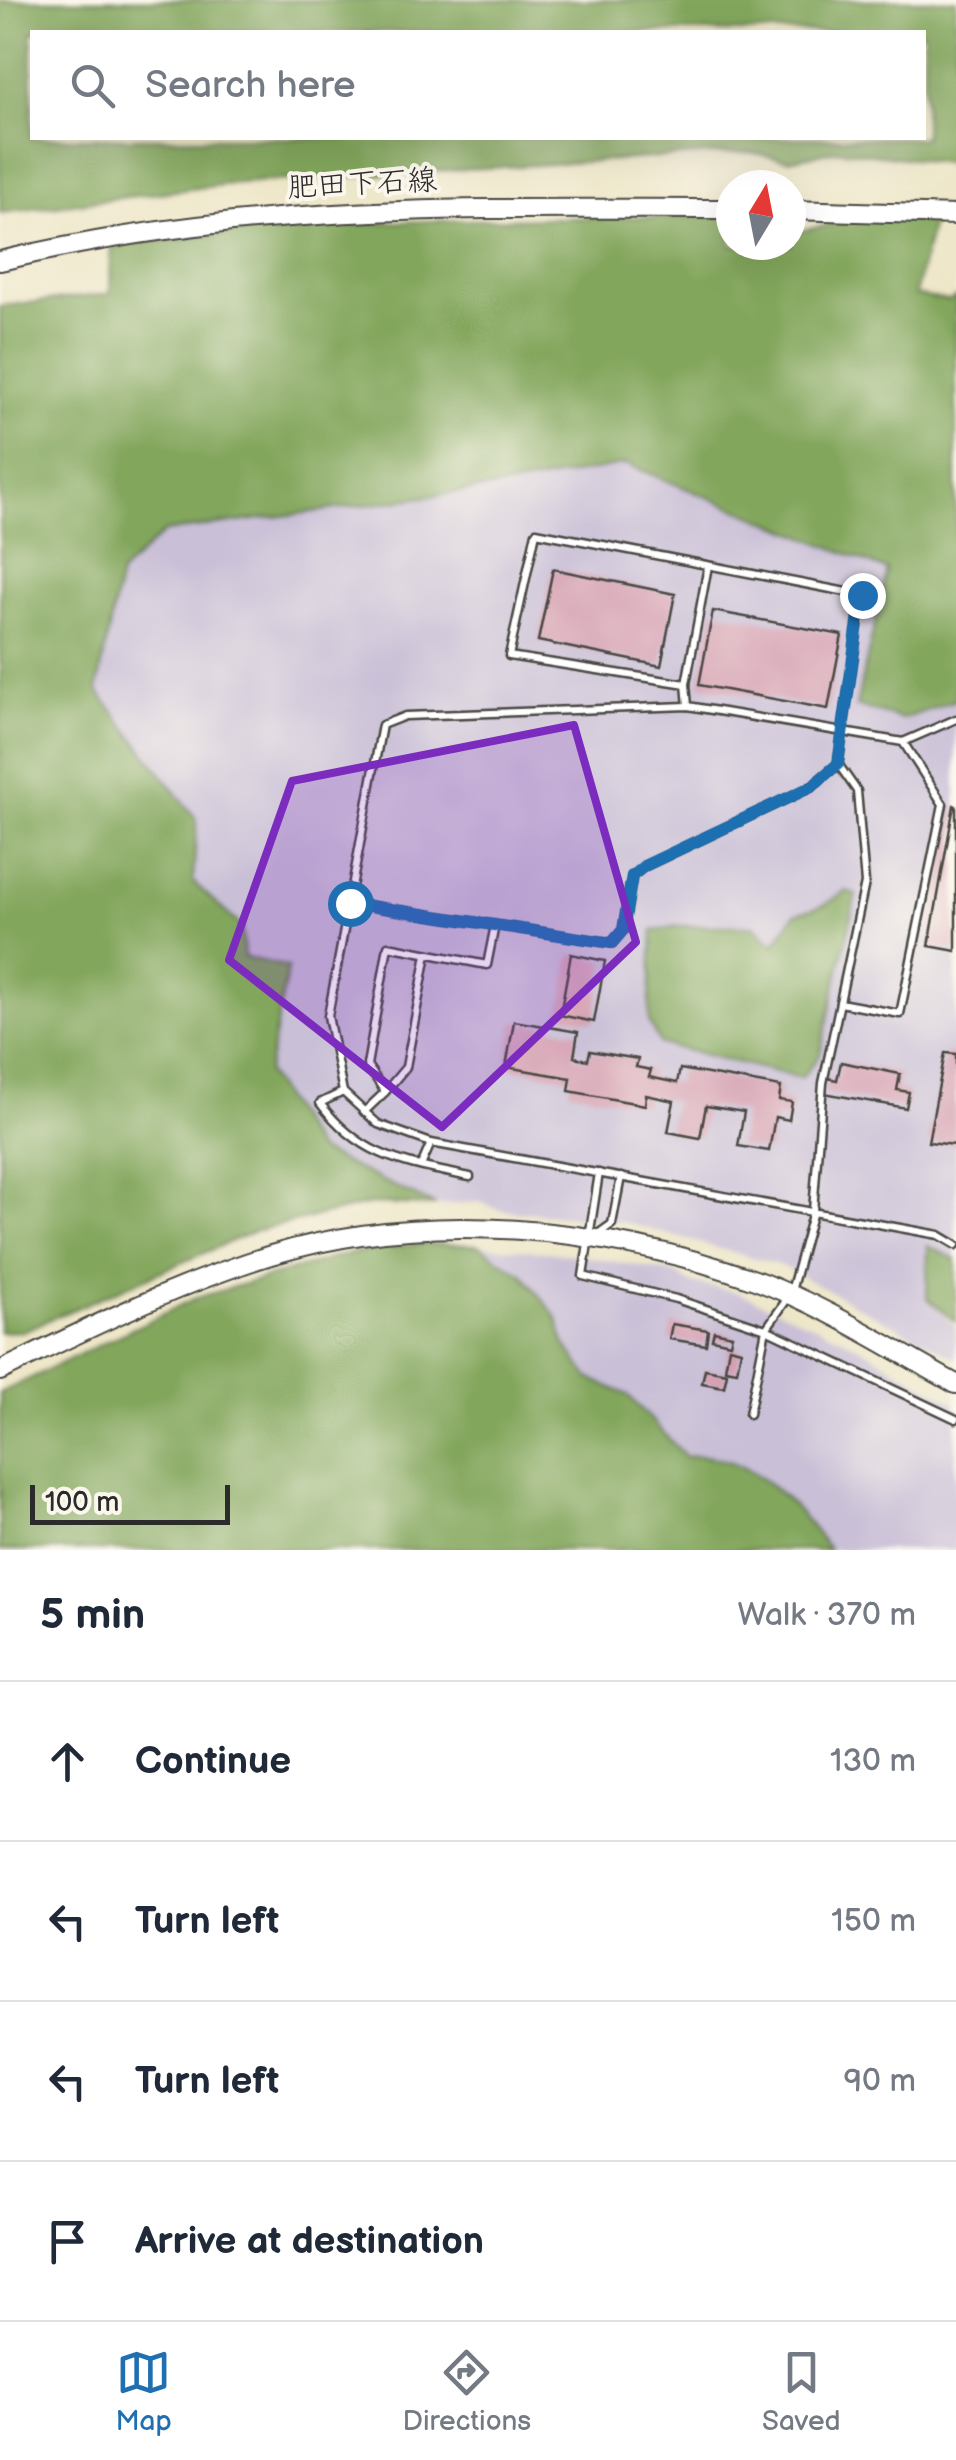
<!DOCTYPE html>
<html lang="en">
<head>
<meta charset="utf-8">
<style>
	:root { --surface:#fff; --page:#f6f6f7; --text:#1f2937; --muted:#747a83; --line:#e0e1e3; --accent:#1f6fb2 }
	body { margin:0; font-family:"Balsamiq Sans","Klee One",sans-serif; background:var(--page); color:var(--text) }
	.compass { position:absolute; left:716px; top:170px; width:90px; height:90px; border-radius:50%; background:var(--surface); box-shadow:0 10px 40px #0002; rotate:10deg }
	.scale { position:absolute; left:30px; bottom:25px; width:200px; box-sizing:border-box; padding-left:10px; border:5px solid #2b2b2b; border-top:0; font-size:28px; line-height:35px; white-space:nowrap; color:#2b2b2b; -webkit-text-stroke:8px #fbf7ec; paint-order:stroke }
	.stop { position:absolute; width:30px; height:30px; margin:-22px; border:8px solid #1f6fb2; border-radius:50%; background:#fff }
	.stop.end { background:#1f6fb2; border-color:#fff; box-shadow:0 2px 10px #0008 }
	.list { margin:0; padding:0; list-style:none }
	h2 { display:flex; justify-content:space-between; align-items:center; height:130px; margin:0; padding:0 40px; font-size:42px }
	h2 small { font-size:32px; font-weight:400; color:var(--muted) }
	.list li { display:grid; grid-template-columns:65px 1fr auto; gap:30px; align-items:center; box-sizing:border-box; height:160px; padding:0 40px; border-top:2px solid var(--line) }
	.list b { display:block; font-size:38px; white-space:nowrap }
	.list em { font-size:32px; font-style:normal; color:var(--muted) }
	.icon { flex:none; width:55px; height:55px; fill:none; stroke:currentColor; stroke-width:2; stroke-linecap:round; stroke-linejoin:round }
	.map { position:relative; flex:none; width:956px; height:1550px; overflow:hidden }
	.search { position:absolute; background:var(--surface); box-shadow:0 10px 40px #0002; left:30px; right:30px; top:30px; height:110px; display:flex; align-items:center; gap:25px; box-sizing:border-box; padding:0 35px; border-radius:0px; color:var(--muted); font-size:38px }
	.sheet { height:770px; background:var(--surface) }
	nav { display:flex; justify-content:space-around; align-items:center; box-sizing:border-box; height:140px; border-top:2px solid var(--line); background:var(--surface); font-size:28px; color:var(--muted) }
	nav a { display:grid; justify-items:center; gap:5px }
	nav .on { color:var(--accent) }
	.map>svg:first-child { display:block }
	.industrial { fill:#c9bfd7 }
	.forest { fill:#82a65b; stroke:#566843; stroke-width:2.5; fill-rule:evenodd }
	.building { fill:#d5a0b3 }
	.lines { fill:none; stroke-linecap:round; stroke-linejoin:round }
	.lane-casing { stroke:#484742; stroke-width:11 }
	.secondary-casing { stroke:#484742; stroke-width:22 }
	.lane { stroke:#fff; stroke-width:6 }
	.secondary { stroke:#fff; stroke-width:18 }
	.route { stroke:#1f6fb2; stroke-width:12 }
	.marked { fill:#7b2cbf; fill-opacity:0.2; stroke:#7b2cbf; stroke-width:8; stroke-linejoin:round }
	.labels { text-anchor:middle; stroke-width:8; stroke-linejoin:round; paint-order:stroke }
	.street-label { font-size:30px; fill:#2b2b2b; stroke:#fbf7ec }
</style>
</head>
<body>
<div class="map">
<svg width="956" height="1550" viewBox="0 0 956 1550">
	<rect width="100%" height="100%" fill="#fbf7ec"/>
	<filter id="ink" filterUnits="userSpaceOnUse"><feTurbulence type="fractalNoise" baseFrequency=".01" numOctaves="2"/><feDisplacementMap in="SourceGraphic" scale="20" xChannelSelector="R" yChannelSelector="G"/><feConvolveMatrix kernelMatrix="1 2 1 2 8 2 1 2 1" color-interpolation-filters="sRGB"/></filter>
	<filter id="wash" filterUnits="userSpaceOnUse"><feTurbulence type="fractalNoise" baseFrequency=".0048" numOctaves="4" result="noise"/><feDisplacementMap in="SourceGraphic" scale="40" xChannelSelector="R" yChannelSelector="G"/><feGaussianBlur stdDeviation="2.25" result="paint"/><feColorMatrix in="noise" values="0 0 0 0 0 0 0 0 0 0 0 0 0 0 0 0 0 1.4 0 .05"/><feComposite in="paint" operator="in"/></filter>
	<g filter="url(#wash)">
		<rect width="100%" height="100%" fill="#ede6c7"/>
		<g class="industrial">
			<polygon points="626,463 887,570 856,706 903,719 956,700 956,1259 928,1247 927,1298 956,1327 956,1358 782,1266 623,1222 500,1210 480,1202 436,1206 317,1150 267,1073 288,967 244,957 242,927 193,882 197,820 97,690 120,574 164,532 520,484"/>
			<polygon points="478,1245 577,1255 673,1272 689,1282 737,1292 853,1343 956,1404 956,1550 829,1550 755,1472 686,1457 628,1395 589,1378 565,1345 556,1316"/>
		</g>
		<g class="forest">
			<path d="M0,0h956v164l-118,-14 -49,10 -40,-8 -511,31 -238,30zM924,32v106h-892v-106z"/>
			<path d="M873,215l60,4 -18,76 34,6 7,-4v403l-53,19 -47,-13 31,-136 -261,-106 -106,20 -356,48 -44,42 -23,116 100,130 -4,62 49,45 2,30 44,10 -21,106 50,77 119,56 -66,-2 -115,27 -232,100 -23,1v-1026l110,-12 1,-47c204,-31 414,-28 620,-31v29h60v-12z"/>
			<polygon points="846,891 856,895 820,1055 801,1078 660,1044 649,1022 653,931 678,926 754,926 774,945 795,914 825,905"/>
			<path d="M418,1244l60,1 45,30 33,41 9,29 24,33 39,17 58,62c59,-9 112,48 143,93h-829v-157l196,-95 154,-45z"/>
			<polygon points="928,1246 956,1259 956,1322 927,1298"/>
		</g>
		<g id="blocks">
			<g class="building">
				<polygon points="553,569 675,594 661,666 538,641"/>
				<polygon points="713,611 842,635 828,709 699,685"/>
				<polygon points="954,805 956,806 956,951 929,946"/>
				<polygon points="571,954 605,961 594,1022 560,1015"/>
				<polygon points="514,1021 578,1032 574,1057 588,1060 590,1051 638,1059 636,1067 651,1070 649,1077 677,1083 680,1069 781,1087 779,1100 792,1102 789,1120 775,1117 769,1151 738,1146 744,1112 706,1106 700,1138 668,1132 674,1101 646,1095 645,1105 569,1091 571,1078 506,1067"/>
				<polygon points="945,1053 956,1054 956,1145 928,1142"/>
				<polygon points="841,1062 900,1074 897,1090 909,1092 906,1108 824,1093 827,1078 837,1080"/>
				<polygon points="672,1324 708,1330 706,1345 669,1339"/>
				<polygon points="714,1331 732,1335 730,1343 712,1339"/>
				<polygon points="729,1347 741,1350 737,1371 725,1369"/>
				<polygon points="705,1369 727,1373 724,1387 702,1383"/>
			</g>
		</g>
	</g>
	<g filter="url(#ink)">
		<use href="#blocks" fill-opacity="0" stroke="#484742" stroke-width="2.5"/>
		<g class="lines">
			<defs>
				<g id="lane">
					<polyline points="686,684 509,656 536,532 862,595 838,764 857,791 865,883 823,1083 813,1211 790,1295 766,1329 749,1414"/>
					<polyline points="688,706 686,684 708,566"/>
					<polyline points="956,719 903,742 688,706 405,716 382,725 328,1016 343,1092 378,1124 431,1143 939,1235 956,1245"/>
					<polyline points="350,903 612,943 623,930 632,876 645,866 811,787 838,764"/>
					<polyline points="840,1003 900,1014 943,804 903,742"/>
					<path d="M343,1092l-23,11c42,56 85,60 150,74"/>
					<polyline points="385,1092 406,1067 427,954"/>
					<polyline points="364,1112 385,1092 367,1065 388,946 487,965 495,925"/>
					<polyline points="421,1166 431,1143"/>
					<polyline points="599,1173 583,1276 676,1299 766,1329 956,1419"/>
					<polyline points="595,1236 612,1224 621,1177"/>
				</g>
				<g id="secondary">
					<polyline points="791,210 956,215"/>
					<path d="M0,261c250,-60 477,-52 731,-52"/>
					<path d="M0,1371c89,-43 177,-87 271,-116 154,-47 334,-29 484,25 71,26 135,68 201,104"/>
				</g>
			</defs>
			<use href="#lane" class="lane-casing"/>
			<use href="#secondary" class="secondary-casing"/>
			<use href="#lane" class="lane"/>
			<use href="#secondary" class="secondary"/>
		</g>
	</g>
	<g class="lines" filter="url(#ink)">
		<polyline class="route" points="350,903 612,943 623,930 632,876 644,866 811,787 838,764 862,595"/>
	</g>
	<path class="marked" d="M574,725l62,217 -194,185 -213,-167 63,-179z"/>
	<g class="labels">
		<g class="street-label">
			<text transform="translate(362 183) rotate(-3)" y="10">肥田下石線</text>
		</g>
	</g>
</svg>
<svg class="compass" viewBox="-18 -18 36 36"><path d="M0-13l5 13h-10z" fill="#e53935"/><path d="M0 13l5-13h-10z" fill="#747a83"/></svg>
<div class="scale">100 m</div>
<div class="stop" style="left:350px;top:903px"></div>
<div class="stop end" style="left:862px;top:595px"></div>
<div class="search"><svg class="icon" aria-label="search" viewBox="0 0 24 24"><circle cx="10" cy="10" r="6"/><path d="M15 15l6 6"/></svg>Search here</div>
</div>
<section class="sheet">
<h2>5 min<small>Walk · 370 m</small></h2>
<ul class="list">
<li><svg class="icon" aria-label="ahead" viewBox="0 0 24 24"><path d="M12 20V5M6 11l6-6 6 6"/></svg><div><b>Continue</b></div><em>130 m</em></li>
<li><svg class="icon" aria-label="left" viewBox="0 0 24 24"><path d="M17 20v-9H6M10 6l-5 5 5 5"/></svg><div><b>Turn left</b></div><em>150 m</em></li>
<li><svg class="icon" aria-label="left" viewBox="0 0 24 24"><path d="M17 20v-9H6M10 6l-5 5 5 5"/></svg><div><b>Turn left</b></div><em>90 m</em></li>
<li><svg class="icon" aria-label="arrive" viewBox="0 0 24 24"><path d="M6 21V4h12l-3 4 3 4H6"/></svg><div><b>Arrive at destination</b></div></li>
</ul>
</section>
<nav>
<a class="on"><svg class="icon" aria-label="map" viewBox="0 0 24 24"><path d="M3 6l6-2 6 2 6-2v14l-6 2-6-2-6 2zM9 4v14M15 6v14"/></svg>Map</a>
<a><svg class="icon" aria-label="directions" viewBox="0 0 24 24"><path d="M12 3l9 9-9 9-9-9zM9 14v-3h6M13 9l2 2-2 2"/></svg>Directions</a>
<a><svg class="icon" aria-label="saved" viewBox="0 0 24 24"><path d="M7 4h10v16l-5-4-5 4z"/></svg>Saved</a>
</nav>
</body>
</html>
